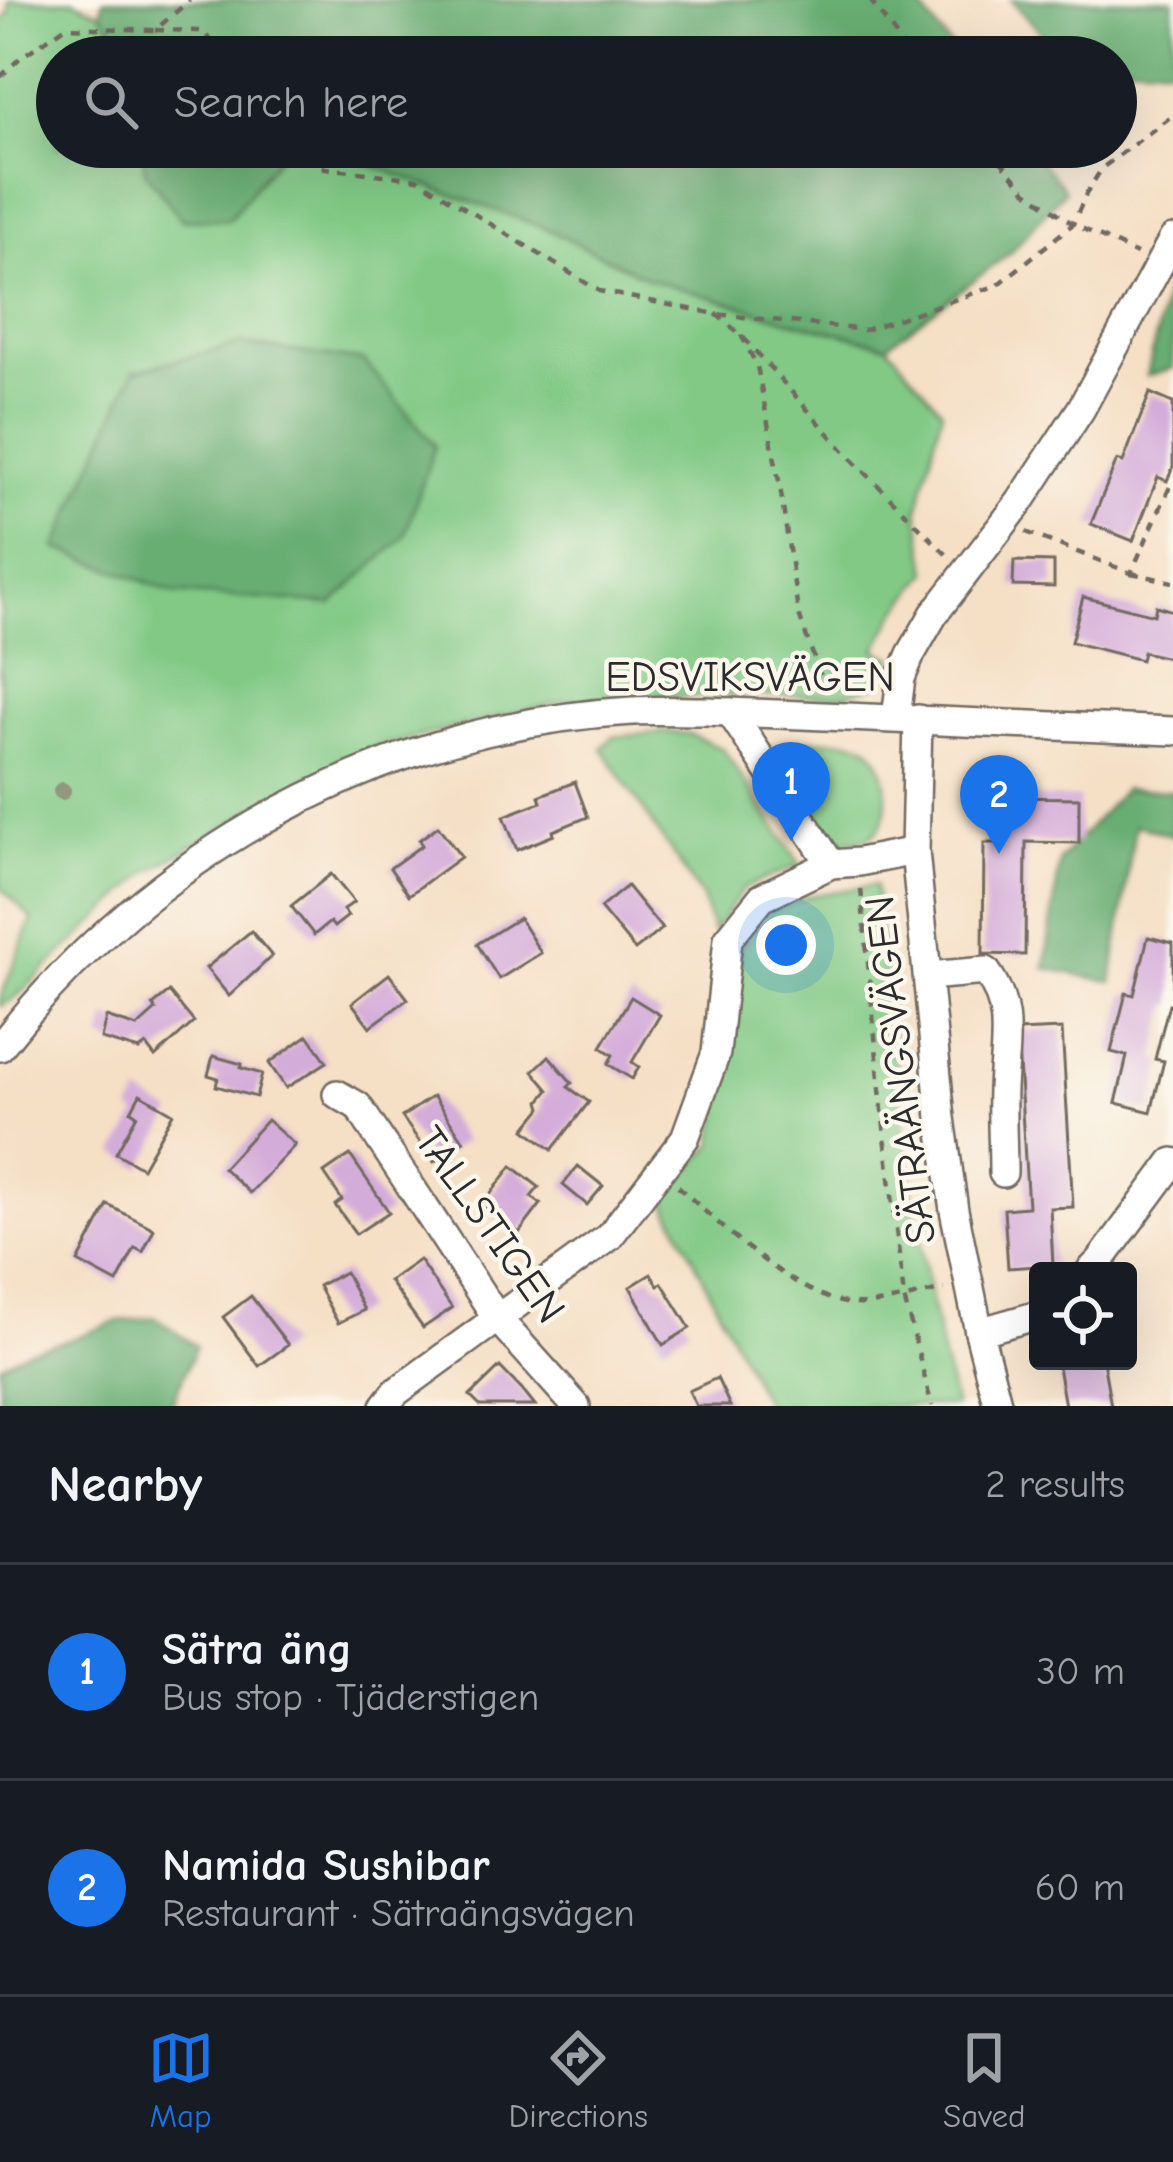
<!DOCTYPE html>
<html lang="en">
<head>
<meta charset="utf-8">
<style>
	:root { --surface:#171b24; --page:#20242c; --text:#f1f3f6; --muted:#9ea1a6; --line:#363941; --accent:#1a73e8 }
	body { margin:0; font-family:"Comic Neue",sans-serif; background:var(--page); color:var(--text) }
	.controls { position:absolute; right:36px; bottom:36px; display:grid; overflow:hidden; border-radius:12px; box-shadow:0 12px 48px #0002 }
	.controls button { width:108px; height:108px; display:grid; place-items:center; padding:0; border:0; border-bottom:3px solid var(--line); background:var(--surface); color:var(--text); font:60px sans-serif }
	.you { position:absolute; left:786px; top:945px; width:42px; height:42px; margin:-30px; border:9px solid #fff; border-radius:50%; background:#1a73e8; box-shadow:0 0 0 18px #1a73e833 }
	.badge { display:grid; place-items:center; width:78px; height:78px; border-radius:50%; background:var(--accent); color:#fff; font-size:39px; font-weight:700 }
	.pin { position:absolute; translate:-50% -99px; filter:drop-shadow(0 3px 6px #0008) }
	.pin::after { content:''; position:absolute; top:63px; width:42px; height:36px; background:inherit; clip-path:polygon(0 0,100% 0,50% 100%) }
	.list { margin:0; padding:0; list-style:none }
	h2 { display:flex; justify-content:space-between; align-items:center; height:156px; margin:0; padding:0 48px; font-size:51px }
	h2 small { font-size:39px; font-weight:400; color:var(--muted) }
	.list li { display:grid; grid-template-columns:78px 1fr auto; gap:36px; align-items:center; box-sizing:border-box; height:216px; padding:0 48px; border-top:3px solid var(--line) }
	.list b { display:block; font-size:45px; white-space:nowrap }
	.list p { margin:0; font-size:39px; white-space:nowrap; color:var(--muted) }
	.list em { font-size:39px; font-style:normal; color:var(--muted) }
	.icon { flex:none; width:66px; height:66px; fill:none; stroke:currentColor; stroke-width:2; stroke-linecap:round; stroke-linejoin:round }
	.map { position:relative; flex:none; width:1173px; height:1406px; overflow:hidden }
	.search { position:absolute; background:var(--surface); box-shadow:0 12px 48px #0002; left:36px; right:36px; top:36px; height:132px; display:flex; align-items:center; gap:30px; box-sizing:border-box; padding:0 42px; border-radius:66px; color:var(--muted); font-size:45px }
	.sheet { height:588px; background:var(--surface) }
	nav { display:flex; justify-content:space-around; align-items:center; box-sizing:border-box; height:168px; border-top:3px solid var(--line); background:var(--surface); font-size:33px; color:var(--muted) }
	nav a { display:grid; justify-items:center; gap:6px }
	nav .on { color:var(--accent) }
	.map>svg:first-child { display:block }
	.green { fill:#81c985; stroke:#567a58; stroke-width:3; fill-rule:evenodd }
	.forest { fill:#68ad72; stroke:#4a6c4e; stroke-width:3 }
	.building { fill:#d4acd9 }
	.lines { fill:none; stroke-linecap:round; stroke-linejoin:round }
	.minor-casing { stroke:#726a61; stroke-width:32 }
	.path { stroke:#726a61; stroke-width:4.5; stroke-dasharray:9 9; stroke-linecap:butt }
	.minor { stroke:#fff; stroke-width:27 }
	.tree { fill:#94967f }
	.labels { text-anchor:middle; stroke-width:9; stroke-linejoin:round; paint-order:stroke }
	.street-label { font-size:42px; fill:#2b2b2b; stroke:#fbf7ec }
</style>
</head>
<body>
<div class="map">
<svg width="1173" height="1406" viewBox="0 0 1173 1406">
	<rect width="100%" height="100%" fill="#fbf7ec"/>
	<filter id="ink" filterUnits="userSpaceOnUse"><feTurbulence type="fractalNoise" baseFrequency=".00833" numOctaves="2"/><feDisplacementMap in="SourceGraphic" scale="24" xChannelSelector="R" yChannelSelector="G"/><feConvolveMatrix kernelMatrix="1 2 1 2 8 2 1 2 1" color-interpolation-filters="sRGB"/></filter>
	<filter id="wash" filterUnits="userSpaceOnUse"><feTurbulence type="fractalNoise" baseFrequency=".004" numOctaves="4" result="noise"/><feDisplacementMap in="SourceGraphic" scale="48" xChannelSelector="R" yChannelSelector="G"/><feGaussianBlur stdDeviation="2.7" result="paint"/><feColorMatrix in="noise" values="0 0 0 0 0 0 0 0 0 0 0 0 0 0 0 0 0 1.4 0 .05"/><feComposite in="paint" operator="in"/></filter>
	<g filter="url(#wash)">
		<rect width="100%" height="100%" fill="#f5dfc5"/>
		<g class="green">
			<path d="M9,0h64l28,13 33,44h-77v90h84l5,26 83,46 57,-72h43l20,10 196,71 105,51 142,42 95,24 55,65 -24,100 10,62 -33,43 -19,34 18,9 -20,28 -35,10 -98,-1 -176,6 -184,45 -94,44 -140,83 -132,125 -15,8v-7l32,-80 -32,-32v-862l9,-13zM134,371l41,222 -119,-45z"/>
			<polygon points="668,732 689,734 723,749 800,864 744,888 713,932 702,898 602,748 613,737"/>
			<path d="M813,740c15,1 35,-2 48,3 28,9 36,77 11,92 -12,8 -23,6 -37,5 -15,-17 -49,-55 -51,-76 0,-6 2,-15 3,-20z"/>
			<path d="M875,885c21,173 35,351 80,521h-189l-103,-210 50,-51 22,-116 5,-82 31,-36 37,-15z"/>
		</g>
		<g class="forest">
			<polygon points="103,0 915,0 959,57 134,57 101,13"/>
			<polygon points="1011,0 1173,0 1173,67 1116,63 1116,57 1062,55"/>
			<polygon points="141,147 286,147 229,219 182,220 146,173"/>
			<polygon points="329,147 1029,147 1065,190 1009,254 887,345 792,321 650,279 545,228 349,157"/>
			<polygon points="1170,273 1173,273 1173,368 1147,376"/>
			<polygon points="240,344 364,361 435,446 404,537 332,604 175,593 56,548 134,371"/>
			<polygon points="1124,789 1173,791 1173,836 1135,825 1112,982 1045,968 1060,860"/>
			<polygon points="155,1317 196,1346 171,1406 0,1406 0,1365 29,1350 69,1340 118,1321"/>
		</g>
		<g id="blocks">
			<g class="building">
				<polygon points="1150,393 1173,403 1173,467 1167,481 1158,477 1133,541 1091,524 1117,460 1123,462"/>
				<polygon points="1014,561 1054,562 1054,587 1013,586"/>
				<polygon points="1083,597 1154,615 1156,606 1173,611 1173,659 1143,652 1141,660 1071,642"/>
				<polygon points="575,782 588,817 553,831 554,835 517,850 504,816 541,802 539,796"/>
				<polygon points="998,797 1079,798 1079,843 1026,842 1025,955 983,954 984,843 998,843"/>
				<polygon points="438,826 461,857 409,895 390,868 422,845 419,840"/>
				<polygon points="331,874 354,902 343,910 348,916 334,927 330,922 314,935 291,906"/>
				<polygon points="627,886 662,929 635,950 600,908"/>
				<polygon points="519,918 541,953 499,979 477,944"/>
				<polygon points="251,931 272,956 229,996 206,968"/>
				<polygon points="1148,937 1173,943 1173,1005 1169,1004 1155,1059 1164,1061 1151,1112 1116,1103 1127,1056 1111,1052 1126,993 1134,995"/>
				<polygon points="389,974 408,999 370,1027 352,1003"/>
				<polygon points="169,992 194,1022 155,1057 146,1045 139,1050 101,1039 106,1017 137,1027 156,1010 153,1005"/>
				<polygon points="631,997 660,1015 632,1062 639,1067 632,1079 608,1064 613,1055 601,1047"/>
				<polygon points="1062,1029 1073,1207 1050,1208 1053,1265 1008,1268 1004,1209 1028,1207 1017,1031"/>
				<polygon points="308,1035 327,1062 286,1088 269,1063"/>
				<polygon points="213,1056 242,1064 241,1068 262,1074 256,1097 216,1086 218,1078 208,1075"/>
				<polygon points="549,1056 572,1083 568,1087 589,1102 552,1150 525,1129 542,1108 540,1101 549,1090 533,1071"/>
				<polygon points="140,1094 173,1113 142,1168 116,1153 137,1115 131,1111"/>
				<polygon points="433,1096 464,1141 434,1162 402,1117"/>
				<polygon points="267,1120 295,1145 250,1193 223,1168"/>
				<polygon points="350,1155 389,1212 356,1234 335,1205 342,1200 324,1173"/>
				<polygon points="512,1166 539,1187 531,1197 541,1204 519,1233 482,1205"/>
				<polygon points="578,1166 603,1186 587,1205 563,1185"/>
				<polygon points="108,1205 154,1229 143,1252 135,1248 117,1283 78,1262"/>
				<polygon points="419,1260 452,1308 423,1328 389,1281"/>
				<polygon points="345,1272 364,1310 338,1323 318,1286"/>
				<polygon points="651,1274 658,1285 662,1283 690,1328 663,1345 630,1287"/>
				<polygon points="251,1296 288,1345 259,1366 223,1317"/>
				<polygon points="1057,1361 1103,1361 1111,1406 1065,1406"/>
				<polygon points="500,1367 523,1391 535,1406 480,1406 470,1396"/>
				<polygon points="717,1378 730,1406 696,1406 689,1391"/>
			</g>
		</g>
	</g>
	<g filter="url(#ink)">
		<use href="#blocks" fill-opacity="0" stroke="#726a61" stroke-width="3"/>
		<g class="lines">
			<defs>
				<g id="minor">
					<polyline points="730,712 831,864"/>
					<polyline points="896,718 901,678 911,654 934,614 1020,502 1081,409 1173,239"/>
					<polyline points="918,719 915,851 941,1118 954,1210 979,1332 998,1406"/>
					<path d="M928,976l58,-5c28,38 18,73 16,117 -1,28 1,57 1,85"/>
					<path d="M0,1047c152,-196 384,-323 633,-336 25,-1 49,0 73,0l467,20"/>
					<polyline points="337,1094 358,1106 497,1318 576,1406"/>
					<polyline points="1090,1271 1100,1261 1173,1162"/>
					<polyline points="979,1332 1038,1315"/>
					<polyline points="385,1406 396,1392 609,1237 685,1138 716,1053 728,939 762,897 831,864 859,862 915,851"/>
				</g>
			</defs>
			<use href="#minor" class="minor-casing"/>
			<g class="path">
				<polyline points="870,0 911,57"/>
				<polyline points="155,30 203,31 223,57"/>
				<polyline points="0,77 20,58 65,27 155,30 190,0"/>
				<polyline points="292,147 325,168 418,179 599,291 716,314 865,330 998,285 1073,224 1086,194 1102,168 1173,115"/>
				<polyline points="988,147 1027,191 1073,224 1137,254"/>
				<polyline points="716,314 741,335 847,454 948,556"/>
				<polyline points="741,335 757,366 780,486 798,612 826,692"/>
				<polyline points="1026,532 1131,573 1173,480"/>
				<polyline points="1131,573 1173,582"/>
				<polyline points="861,889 882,1110 904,1298 932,1406"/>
				<path d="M678,1186c39,37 121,114 175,118 27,2 65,-9 91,-15"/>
			</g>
			<use href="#minor" class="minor"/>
		</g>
		<circle class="tree" cx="62" cy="791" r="9"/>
	</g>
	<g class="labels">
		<g class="street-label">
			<text x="750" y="691">EDSVIKSVÄGEN</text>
			<text transform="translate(899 1070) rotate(-97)" y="15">SÄTRAÄNGSVÄGEN</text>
			<text transform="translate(491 1224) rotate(55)" y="15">TALLSTIGEN</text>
		</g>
	</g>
</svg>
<div class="controls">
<button><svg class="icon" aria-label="locate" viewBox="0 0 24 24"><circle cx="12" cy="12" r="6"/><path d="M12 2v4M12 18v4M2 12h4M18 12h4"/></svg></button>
</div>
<div class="you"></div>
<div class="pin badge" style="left:791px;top:841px">1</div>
<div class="pin badge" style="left:999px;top:854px">2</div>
<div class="search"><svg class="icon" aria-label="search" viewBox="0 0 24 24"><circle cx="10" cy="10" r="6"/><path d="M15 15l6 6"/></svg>Search here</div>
</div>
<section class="sheet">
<h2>Nearby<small>2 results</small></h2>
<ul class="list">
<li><span class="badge">1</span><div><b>Sätra äng</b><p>Bus stop · Tjäderstigen</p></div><em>30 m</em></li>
<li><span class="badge">2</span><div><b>Namida Sushibar</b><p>Restaurant · Sätraängsvägen</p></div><em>60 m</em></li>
</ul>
</section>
<nav>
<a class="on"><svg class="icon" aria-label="map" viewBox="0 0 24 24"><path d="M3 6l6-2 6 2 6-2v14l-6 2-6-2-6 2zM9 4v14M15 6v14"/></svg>Map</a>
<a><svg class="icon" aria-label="directions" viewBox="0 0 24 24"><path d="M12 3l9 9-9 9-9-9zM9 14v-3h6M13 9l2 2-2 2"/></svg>Directions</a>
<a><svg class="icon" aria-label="saved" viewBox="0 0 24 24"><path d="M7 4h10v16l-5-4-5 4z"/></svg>Saved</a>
</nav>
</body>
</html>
